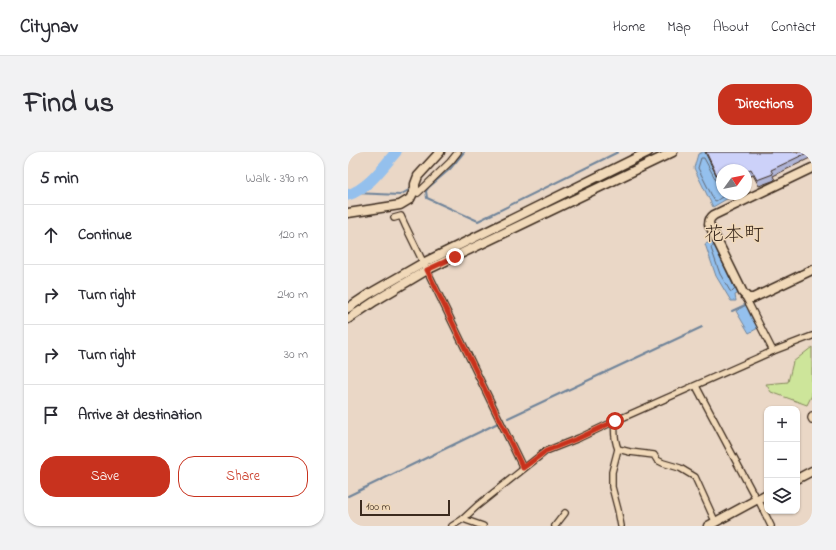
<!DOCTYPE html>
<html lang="en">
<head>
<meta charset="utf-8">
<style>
	:root { --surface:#fff; --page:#f2f2f3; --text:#2b2b33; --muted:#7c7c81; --line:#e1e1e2; --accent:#c8321e }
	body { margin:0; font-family:"Indie Flower","Klee One",sans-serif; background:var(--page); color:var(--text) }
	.controls { position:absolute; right:12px; bottom:12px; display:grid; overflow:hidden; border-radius:8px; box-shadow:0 1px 3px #0004 }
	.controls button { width:36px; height:36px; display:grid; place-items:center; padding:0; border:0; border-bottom:1px solid var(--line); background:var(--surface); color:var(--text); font:20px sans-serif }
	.compass { position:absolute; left:368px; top:12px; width:36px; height:36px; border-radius:50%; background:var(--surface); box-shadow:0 1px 3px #0004; rotate:57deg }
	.scale { position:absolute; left:12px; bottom:10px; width:90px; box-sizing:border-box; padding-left:4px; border:2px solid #3b2a1e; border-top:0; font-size:11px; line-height:14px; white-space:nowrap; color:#3b2a1e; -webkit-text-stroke:3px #f1d9b9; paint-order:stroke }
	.stop { position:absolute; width:12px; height:12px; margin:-9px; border:3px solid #c8321e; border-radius:50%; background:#fff }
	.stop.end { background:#c8321e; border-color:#fff; box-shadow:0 1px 4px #0008 }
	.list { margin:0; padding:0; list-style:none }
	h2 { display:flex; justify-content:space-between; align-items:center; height:52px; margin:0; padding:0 16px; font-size:17px }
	h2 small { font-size:13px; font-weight:400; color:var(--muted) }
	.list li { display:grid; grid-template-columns:26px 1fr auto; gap:12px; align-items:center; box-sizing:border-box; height:60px; padding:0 16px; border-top:1px solid var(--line) }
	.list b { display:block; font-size:15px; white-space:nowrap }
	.list em { font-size:13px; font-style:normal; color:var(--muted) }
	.actions { display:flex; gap:8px; padding:12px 16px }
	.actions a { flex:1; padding:9px 0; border:1px solid var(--accent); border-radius:16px; text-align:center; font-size:14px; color:var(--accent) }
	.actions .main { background:var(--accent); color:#fff }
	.icon { flex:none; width:22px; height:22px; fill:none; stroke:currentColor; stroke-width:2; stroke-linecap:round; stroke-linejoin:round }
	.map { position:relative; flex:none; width:464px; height:374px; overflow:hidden; border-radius:16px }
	header { display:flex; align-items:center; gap:24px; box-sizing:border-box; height:56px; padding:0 20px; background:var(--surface); border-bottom:1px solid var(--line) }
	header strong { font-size:19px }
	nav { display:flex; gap:22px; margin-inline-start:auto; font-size:14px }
	.intro { display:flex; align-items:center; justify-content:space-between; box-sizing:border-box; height:96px; padding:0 24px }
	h1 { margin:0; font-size:28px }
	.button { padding:10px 18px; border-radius:16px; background:var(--accent); color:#fff; font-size:14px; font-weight:700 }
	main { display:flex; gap:24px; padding:0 24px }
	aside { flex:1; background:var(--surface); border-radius:16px; box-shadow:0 1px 3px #0004 }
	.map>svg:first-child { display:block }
	.green { fill:#cde59a; stroke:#84885c }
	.water { fill:#94c0ed; stroke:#70849a }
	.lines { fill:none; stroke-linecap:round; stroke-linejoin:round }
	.shore { stroke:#5f6671; stroke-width:1 }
	.stream { stroke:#70849a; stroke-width:2 }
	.river { stroke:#94c0ed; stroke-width:11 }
	.street-casing { stroke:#3b2a1e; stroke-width:8 }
	.secondary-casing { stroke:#3b2a1e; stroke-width:11 }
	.street { stroke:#f1d9b9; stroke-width:5.5 }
	.secondary { stroke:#f1d9b9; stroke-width:8 }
	.wall { fill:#afb4d6; stroke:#3b2a1e }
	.building { fill:#ccd1f9; stroke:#3b2a1e }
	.route { stroke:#c8321e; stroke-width:5 }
	.labels { text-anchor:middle; stroke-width:3; stroke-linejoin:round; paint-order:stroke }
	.quarter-label { font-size:20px; fill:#3b2a1e; stroke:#f1d9b9 }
</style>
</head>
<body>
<header>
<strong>Citynav</strong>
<nav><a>Home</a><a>Map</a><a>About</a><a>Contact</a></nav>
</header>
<div class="intro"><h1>Find us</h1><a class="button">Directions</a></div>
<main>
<aside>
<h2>5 min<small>Walk · 390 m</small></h2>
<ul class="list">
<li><svg class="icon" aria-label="ahead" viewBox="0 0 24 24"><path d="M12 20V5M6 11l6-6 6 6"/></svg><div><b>Continue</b></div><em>120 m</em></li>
<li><svg class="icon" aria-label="right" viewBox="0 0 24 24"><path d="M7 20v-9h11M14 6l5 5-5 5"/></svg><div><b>Turn right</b></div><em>240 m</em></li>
<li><svg class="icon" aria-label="right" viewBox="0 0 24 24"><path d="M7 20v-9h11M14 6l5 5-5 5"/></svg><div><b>Turn right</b></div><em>30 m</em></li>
<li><svg class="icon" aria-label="arrive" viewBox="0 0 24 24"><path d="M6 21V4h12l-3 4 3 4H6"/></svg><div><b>Arrive at destination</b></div></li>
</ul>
<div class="actions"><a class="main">Save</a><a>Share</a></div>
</aside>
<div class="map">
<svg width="464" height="374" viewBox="0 0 464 374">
	<rect width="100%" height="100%" fill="#ead7c6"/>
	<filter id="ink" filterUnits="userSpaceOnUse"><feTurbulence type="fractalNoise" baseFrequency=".025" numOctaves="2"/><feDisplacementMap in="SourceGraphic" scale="8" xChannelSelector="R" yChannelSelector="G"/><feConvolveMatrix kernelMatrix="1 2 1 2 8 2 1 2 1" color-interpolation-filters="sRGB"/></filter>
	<g filter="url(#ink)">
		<polygon class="green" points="464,195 464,243 459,253 423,240 418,232 440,230 445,210"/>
		<g class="water">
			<polygon points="355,0 357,0 374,31 374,42 380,42 382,45 365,55 346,16 350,2"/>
			<polygon points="368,88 393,140 387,143 388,149 383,149 368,124 357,92"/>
			<polygon points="398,153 404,167 410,176 401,181 388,159"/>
		</g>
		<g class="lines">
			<g class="shore">
				<polyline points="371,32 369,30 356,6 353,6 350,16 366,48 368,49 377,43"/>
				<polyline points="366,94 364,94 363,96 372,122 382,139 384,140 387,137 370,101"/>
			</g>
			<g class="stream">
				<polyline points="78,39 79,46 130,69 270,0"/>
				<polyline points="78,39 81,35 102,17 116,0"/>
				<polyline points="6,41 52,43 64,36"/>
				<polyline points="384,159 397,153"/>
				<polyline points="160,266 354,175"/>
				<polyline points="0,344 150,271"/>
			</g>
			<path class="river" d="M0,43c21,-7 34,-27 48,-43"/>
			<defs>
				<g id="street">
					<polyline points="70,41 102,10 110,0"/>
					<polyline points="46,66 53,64 57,73 175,316"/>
					<polyline points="397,144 425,199"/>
					<polyline points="348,234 407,345 410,347 423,374"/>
					<polyline points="464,263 463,266 464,268"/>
					<path d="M267,269c-1,10 -1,18 3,28l12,3 24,3 3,5 6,3 17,5 15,9 20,44"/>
					<polyline points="270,297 264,320 264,335 270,358 273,374"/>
					<polyline points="115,367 135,374"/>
					<polyline points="104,374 115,367 129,354 198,299 231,286 267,269 425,199 464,184"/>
					<polyline points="207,374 217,361"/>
				</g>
				<g id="secondary">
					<path d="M464,16l-98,47c-4,3 -5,5 -5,9l34,69 5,5h5l59,-28"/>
					<polyline points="0,61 52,53 62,47 67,37 67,32 70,24 92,0"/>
					<polyline points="0,156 21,142 75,111 300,0"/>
					<polyline points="0,167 27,149 79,118 325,0"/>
					<polyline points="449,327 464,319"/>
					<polyline points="360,374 419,342"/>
				</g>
			</defs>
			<use href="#street" class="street-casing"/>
			<use href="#secondary" class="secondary-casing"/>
			<use href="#street" class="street"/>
			<use href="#secondary" class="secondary"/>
		</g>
		<g class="wall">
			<polygon points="357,0 464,0 464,5 425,24 427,28 411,34 405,23 398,26 398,18 374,18 374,35"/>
			<polygon points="377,42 383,42 378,44"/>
		</g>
		<polygon class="building" points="358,0 461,0 423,18 425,22 409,28 403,17 398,19 398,18 374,18 374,34"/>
	</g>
	<g class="lines" filter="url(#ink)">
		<polyline class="route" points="107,105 79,118 175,316 198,299 231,286 267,269"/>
	</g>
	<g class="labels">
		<g class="quarter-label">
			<text x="386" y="88">花本町</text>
		</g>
	</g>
</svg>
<div class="controls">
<button>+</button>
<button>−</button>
<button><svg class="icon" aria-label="layers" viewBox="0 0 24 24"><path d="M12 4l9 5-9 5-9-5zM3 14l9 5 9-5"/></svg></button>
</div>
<svg class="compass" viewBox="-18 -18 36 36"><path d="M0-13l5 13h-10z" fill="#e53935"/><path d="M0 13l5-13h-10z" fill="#7c7c81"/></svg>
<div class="scale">100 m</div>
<div class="stop" style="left:267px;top:269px"></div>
<div class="stop end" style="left:107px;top:105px"></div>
</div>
</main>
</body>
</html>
